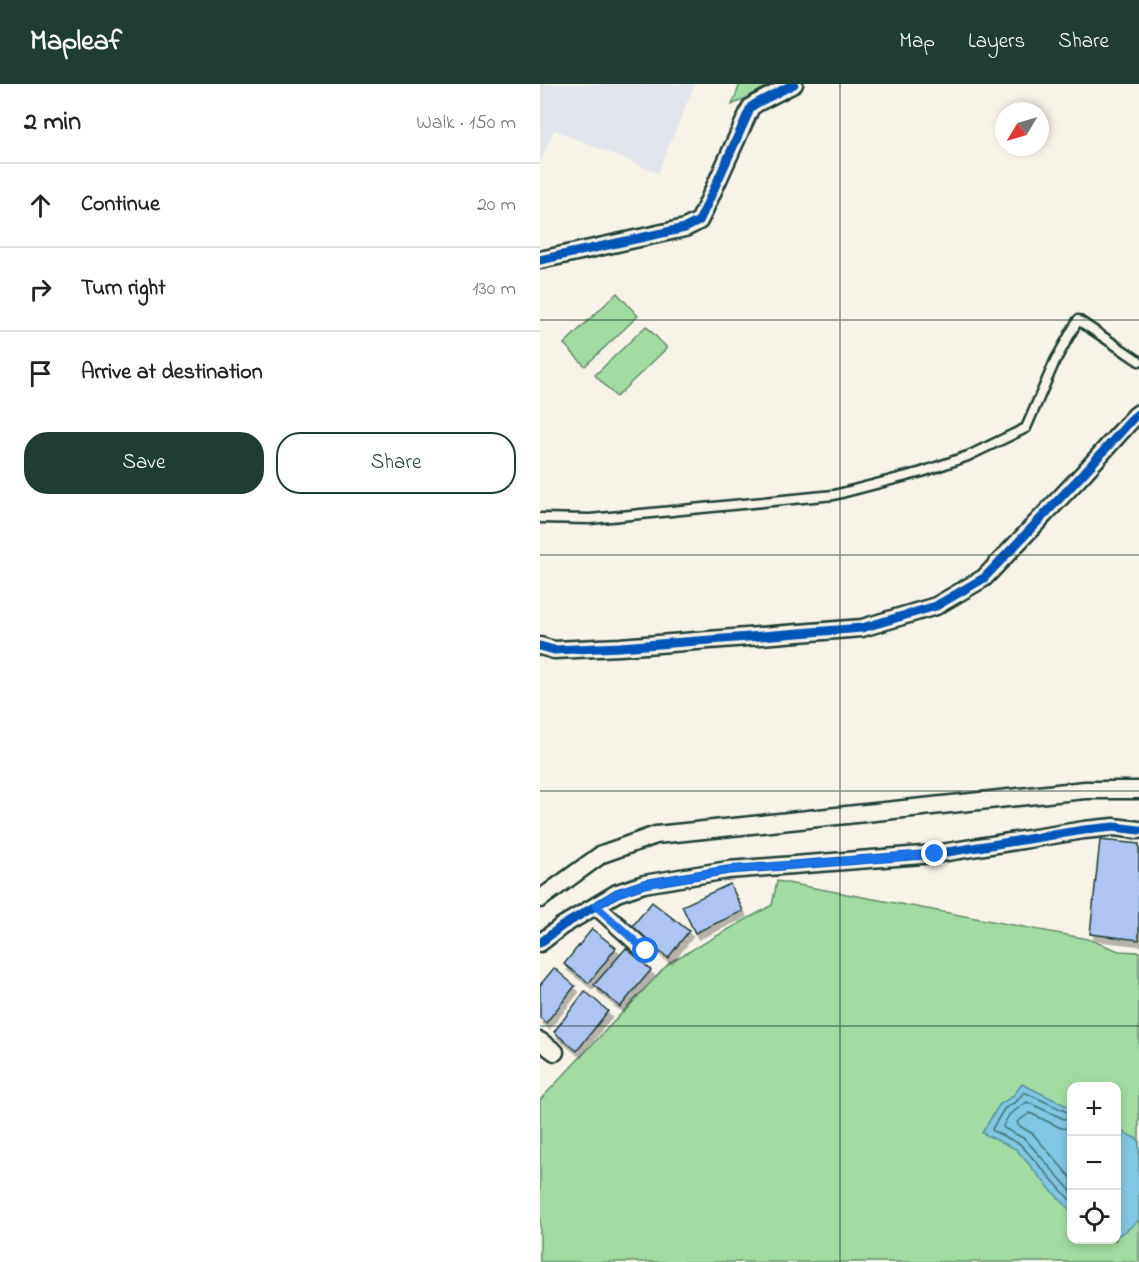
<!DOCTYPE html>
<html lang="en">
<head>
<meta charset="utf-8">
<style>
	:root { --surface:#fff; --page:#f2f2f2; --text:#222; --muted:#767676; --line:#e0e0e0; --accent:#1f3d34 }
	body { margin:0; font-family:"Indie Flower",sans-serif; background:var(--page); color:var(--text) }
	.controls { position:absolute; right:18px; bottom:18px; display:grid; overflow:hidden; border-radius:12px; box-shadow:0 3px 9px #0003 }
	.controls button { width:54px; height:54px; display:grid; place-items:center; padding:0; border:0; border-bottom:2px solid var(--line); background:var(--surface); color:var(--text); font:30px sans-serif }
	.compass { position:absolute; left:455px; top:18px; width:54px; height:54px; border-radius:50%; background:var(--surface); box-shadow:0 3px 9px #0003; rotate:232deg }
	.stop { position:absolute; width:18px; height:18px; margin:-14px; border:4px solid #1a73e8; border-radius:50%; background:#fff }
	.stop.end { background:#1a73e8; border-color:#fff; box-shadow:0 2px 6px #0008 }
	.list { margin:0; padding:0; list-style:none }
	h2 { display:flex; justify-content:space-between; align-items:center; height:78px; margin:0; padding:0 24px; font-size:26px }
	h2 small { font-size:20px; font-weight:400; color:var(--muted) }
	.list li { display:grid; grid-template-columns:39px 1fr auto; gap:18px; align-items:center; box-sizing:border-box; height:84px; padding:0 24px; border-top:2px solid var(--line) }
	.list b { display:block; font-size:22px; white-space:nowrap }
	.list em { font-size:20px; font-style:normal; color:var(--muted) }
	.actions { display:flex; gap:12px; padding:18px 24px }
	.actions a { flex:1; padding:14px 0; border:2px solid var(--accent); border-radius:24px; text-align:center; font-size:21px; color:var(--accent) }
	.actions .main { background:var(--accent); color:#fff }
	.icon { flex:none; width:33px; height:33px; fill:none; stroke:currentColor; stroke-width:2; stroke-linecap:round; stroke-linejoin:round }
	.map { position:relative; flex:none; width:599px; height:1178px; overflow:hidden }
	header { display:flex; align-items:center; gap:36px; box-sizing:border-box; height:84px; padding:0 30px; background:var(--accent); color:#fff }
	header strong { font-size:28px }
	nav { display:flex; gap:33px; margin-inline-start:auto; font-size:21px }
	main { display:flex }
	aside { flex:1; background:var(--surface) }
	.map>svg:first-child { display:block }
	.built { fill:#e1e5eb }
	.green { fill:#a1dba1; stroke:#608c6a; stroke-width:1.5; fill-rule:evenodd }
	.water { fill:#81c6e2; stroke:#5a8f9c; stroke-width:1.5 }
	.lines { fill:none; stroke-linecap:round; stroke-linejoin:round }
	.shore { stroke:#46747a; stroke-width:1.5 }
	.building { fill:#aec5f3; stroke:#1f3d34; stroke-width:1.5; filter:url(#shadow) }
	.lane-casing { stroke:#1f3d34; stroke-width:13 }
	.street-casing { stroke:#1f3d34; stroke-width:21 }
	.lane { stroke:#f7f3e8; stroke-width:8 }
	.street { stroke:#f7f3e8; stroke-width:16 }
	.cycleway-casing { stroke:#f7f3e8; stroke-width:13 }
	.cycleway { stroke:#0057b8; stroke-width:9 }
	.route { stroke:#1a73e8; stroke-width:8 }
	.grid { fill:none; stroke:#1f3d34; stroke-width:1.5; stroke-opacity:0.55 }
</style>
</head>
<body>
<header>
<strong>Mapleaf</strong>
<nav><a>Map</a><a>Layers</a><a>Share</a></nav>
</header>
<main>
<aside>
<h2>2 min<small>Walk · 150 m</small></h2>
<ul class="list">
<li><svg class="icon" aria-label="ahead" viewBox="0 0 24 24"><path d="M12 20V5M6 11l6-6 6 6"/></svg><div><b>Continue</b></div><em>20 m</em></li>
<li><svg class="icon" aria-label="right" viewBox="0 0 24 24"><path d="M7 20v-9h11M14 6l5 5-5 5"/></svg><div><b>Turn right</b></div><em>130 m</em></li>
<li><svg class="icon" aria-label="arrive" viewBox="0 0 24 24"><path d="M6 21V4h12l-3 4 3 4H6"/></svg><div><b>Arrive at destination</b></div></li>
</ul>
<div class="actions"><a class="main">Save</a><a>Share</a></div>
</aside>
<div class="map">
<svg width="599" height="1178" viewBox="0 0 599 1178">
	<defs>
		<filter id="shadow"><feDropShadow dx="3.5" dy="6" stdDeviation="0" flood-color="#0004"/></filter>
	</defs>
	<rect width="100%" height="100%" fill="#f7f3e8"/>
	<filter id="ink" filterUnits="userSpaceOnUse"><feTurbulence type="fractalNoise" baseFrequency=".0167" numOctaves="2"/><feDisplacementMap in="SourceGraphic" scale="12" xChannelSelector="R" yChannelSelector="G"/><feConvolveMatrix kernelMatrix="1 2 1 2 8 2 1 2 1" color-interpolation-filters="sRGB"/></filter>
	<g filter="url(#ink)">
		<polygon class="built" points="0,0 155,0 118,89 14,46 0,80"/>
		<g class="green">
			<polygon points="200,0 234,0 192,21"/>
			<polygon points="77,209 98,232 45,282 24,260"/>
			<polygon points="106,242 127,264 76,313 55,291"/>
			<path d="M237,797l311,58 31,12 20,1v310h-599v-162l130,-138 102,-57zM532,1002h44v154h-44z"/>
		</g>
		<g class="water">
			<polygon points="482,1000 531,1024 531,1130 530,1126 510,1105 476,1065 442,1049 459,1021 473,1012"/>
			<polygon points="577,1045 599,1056 599,1136 586,1147 577,1152"/>
		</g>
		<g class="lines">
			<g class="shore">
				<polyline points="532,1029 527,1028 484,1008 477,1017 464,1025 452,1045 453,1047 480,1060 532,1118"/>
				<polyline points="532,1036 524,1035 487,1018 469,1031 463,1042 464,1044 485,1055 532,1108"/>
				<polyline points="532,1045 521,1044 490,1029 477,1038 478,1041 493,1050 532,1095"/>
			</g>
		</g>
		<g class="building">
			<polygon points="560,756 599,760 599,856 550,850"/>
			<polygon points="190,800 203,827 155,849 142,822"/>
			<polygon points="112,818 149,847 128,874 90,845"/>
			<polygon points="52,845 76,864 49,899 24,880"/>
			<polygon points="86,864 111,886 80,923 54,901"/>
			<polygon points="14,884 35,902 6,939 0,934 0,901"/>
			<polygon points="45,907 68,927 37,967 14,948"/>
		</g>
		<g class="lines">
			<defs>
				<polyline id="lane" points="0,434 50,435 294,411 382,388 428,372 486,344 515,277 538,236 599,277"/>
				<g id="street">
					<polyline points="0,176 145,144 159,137 163,129 211,23 217,19 254,0"/>
					<polyline points="0,562 14,566 80,563 322,544 396,522 444,494 542,391 595,332 599,329"/>
					<polyline points="0,815 62,770 116,751 545,706 599,706"/>
					<polyline points="56,822 106,867"/>
					<polyline points="0,859 22,842 77,809 104,800 188,786 395,770 544,746 574,743 599,746"/>
					<polyline points="0,957 15,968"/>
				</g>
			</defs>
			<use href="#lane" class="lane-casing"/>
			<use href="#street" class="street-casing"/>
			<use href="#lane" class="lane"/>
			<use href="#street" class="street"/>
			<defs>
				<g id="cycleway">
					<polyline points="0,176 145,144 159,137 163,129 211,23 217,19 254,0"/>
					<polyline points="0,562 14,566 80,563 322,544 396,522 444,494 542,391 595,332 599,329"/>
					<polyline points="0,859 22,842 77,809 104,800 188,786 395,770 544,746 574,743 599,746"/>
				</g>
			</defs>
			<use href="#cycleway" class="cycleway-casing"/>
			<use href="#cycleway" class="cycleway"/>
		</g>
	</g>
	<g class="lines" filter="url(#ink)">
		<polyline class="route" points="106,867 56,822 77,809 104,800 188,786 395,770"/>
	</g>
	<path class="grid" d="M300,0v1178M0,236h599M0,471h599M0,707h599M0,942h599"/>
</svg>
<div class="controls">
<button>+</button>
<button>−</button>
<button><svg class="icon" aria-label="locate" viewBox="0 0 24 24"><circle cx="12" cy="12" r="6"/><path d="M12 2v4M12 18v4M2 12h4M18 12h4"/></svg></button>
</div>
<svg class="compass" viewBox="-18 -18 36 36"><path d="M0-13l5 13h-10z" fill="#e53935"/><path d="M0 13l5-13h-10z" fill="#767676"/></svg>
<div class="stop" style="left:106px;top:867px"></div>
<div class="stop end" style="left:395px;top:770px"></div>
</div>
</main>
</body>
</html>
